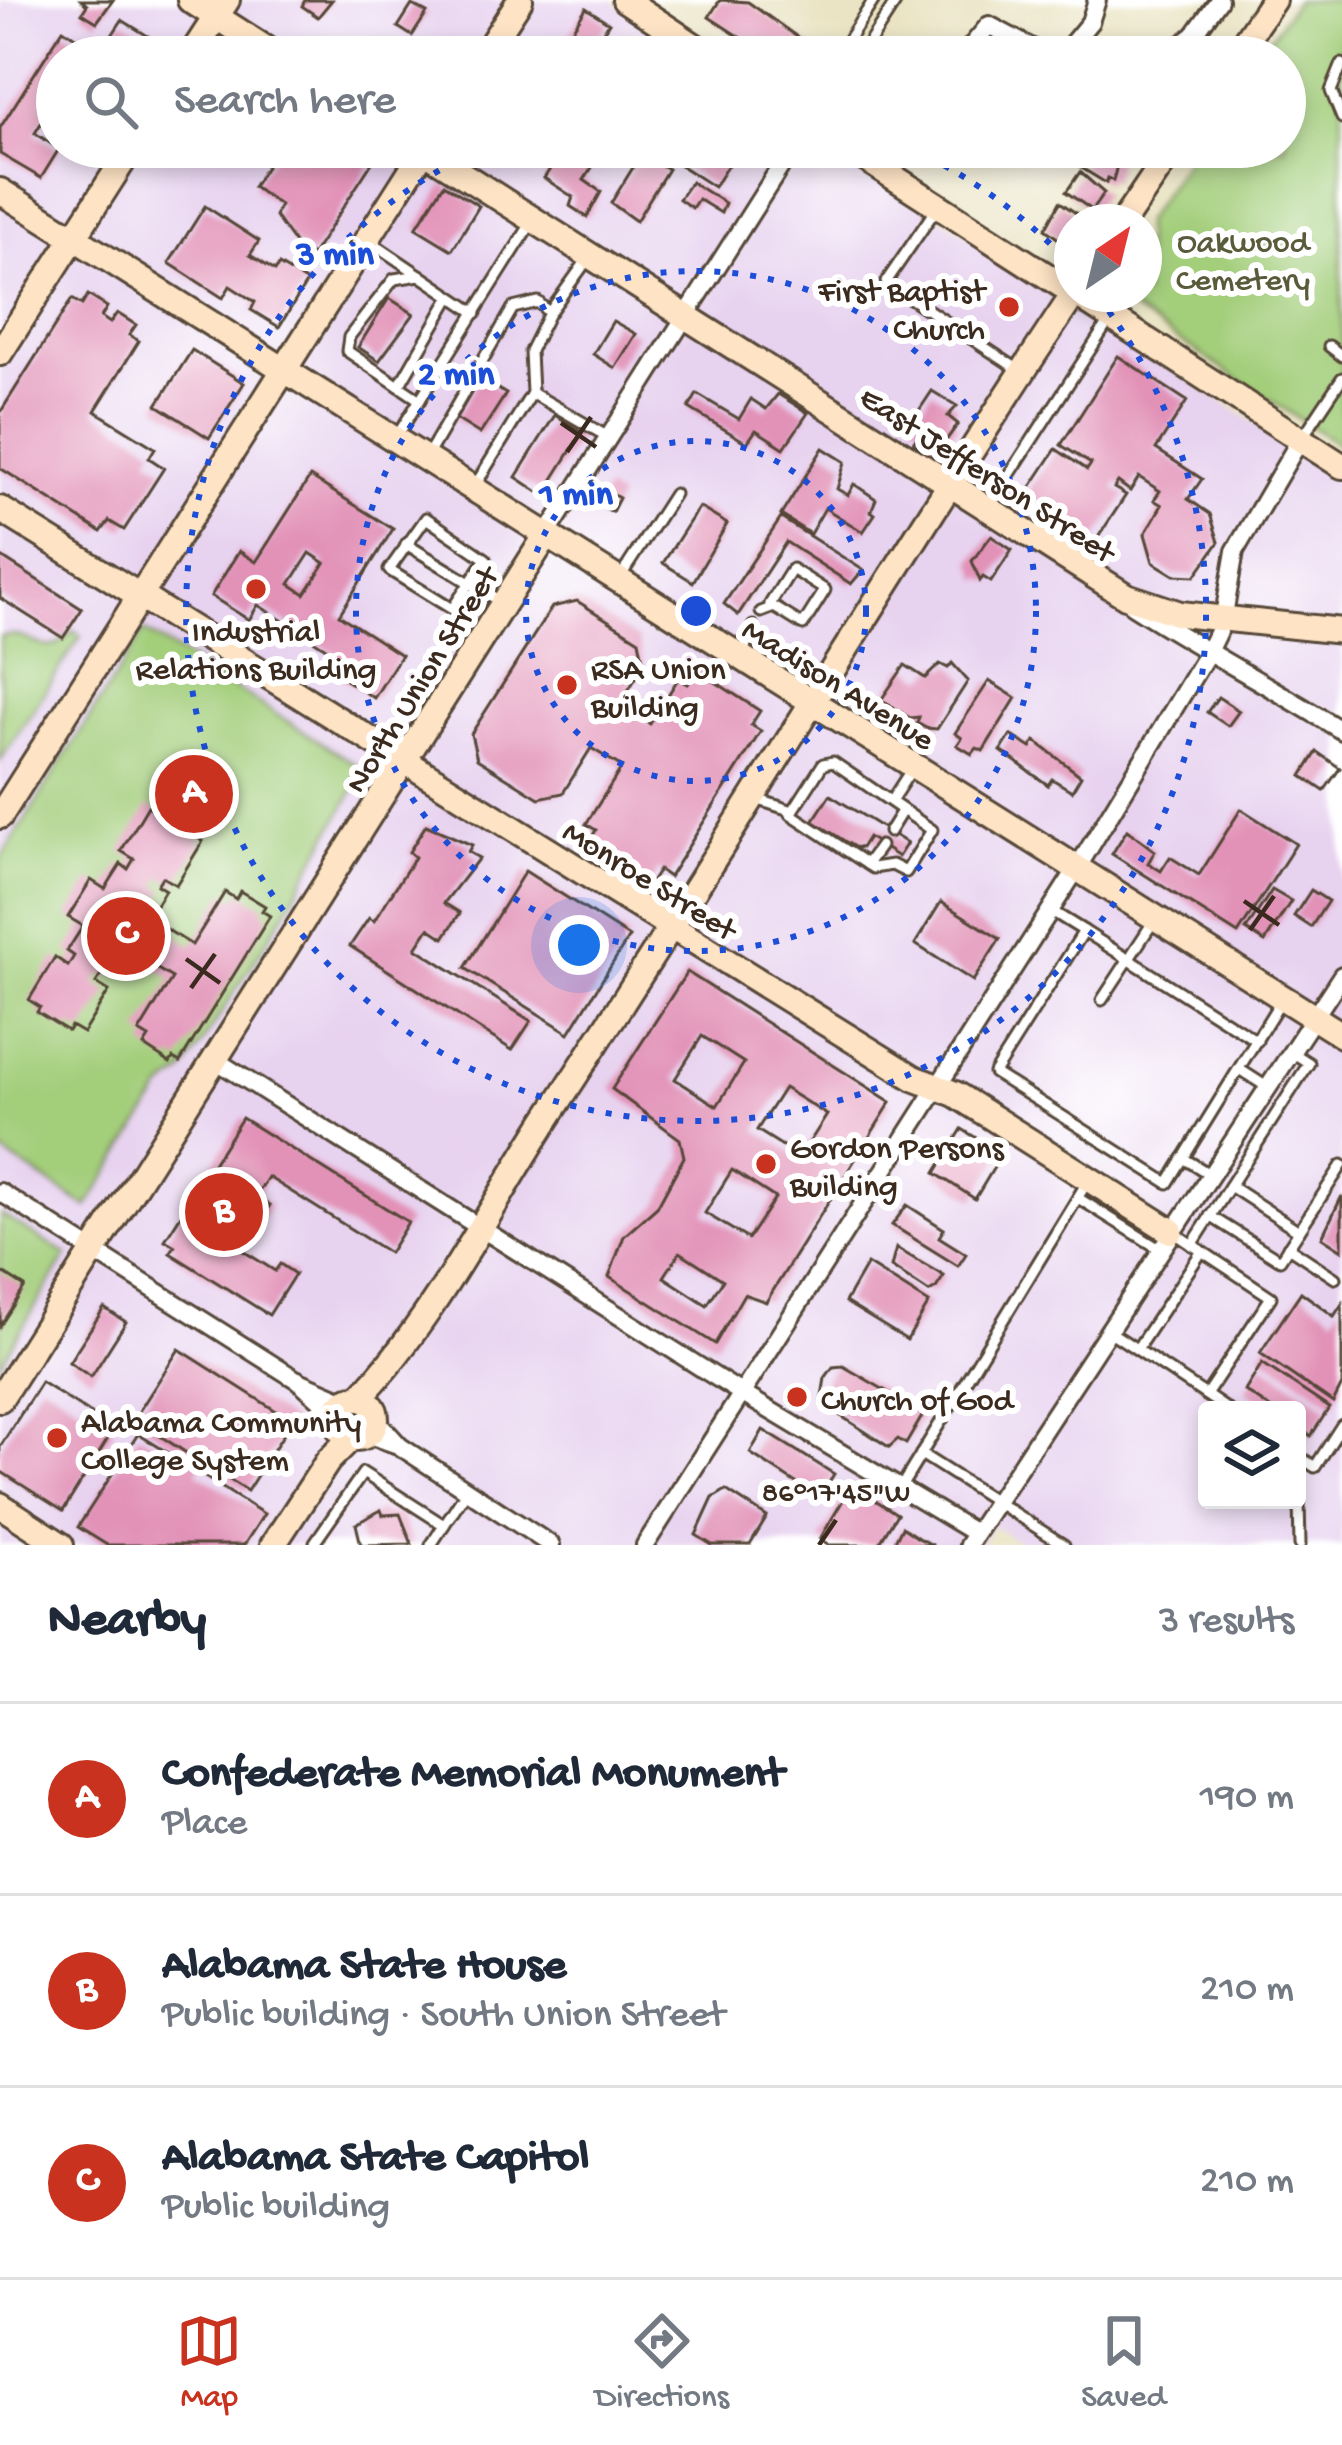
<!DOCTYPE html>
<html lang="en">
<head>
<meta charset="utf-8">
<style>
	:root { --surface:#fff; --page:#f6f6f7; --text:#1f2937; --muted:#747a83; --line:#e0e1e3; --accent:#c8321e }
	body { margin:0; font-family:"Gochi Hand",sans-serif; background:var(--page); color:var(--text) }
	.controls { position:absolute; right:36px; bottom:36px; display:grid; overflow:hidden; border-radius:12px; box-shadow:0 6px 18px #0003 }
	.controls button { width:108px; height:108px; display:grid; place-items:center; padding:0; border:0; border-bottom:3px solid var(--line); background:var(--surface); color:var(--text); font:60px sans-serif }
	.compass { position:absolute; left:1054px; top:204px; width:108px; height:108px; border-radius:50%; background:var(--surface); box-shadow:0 6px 18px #0003; rotate:35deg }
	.you { position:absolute; left:579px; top:945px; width:42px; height:42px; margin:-30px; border:9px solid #fff; border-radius:50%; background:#1a73e8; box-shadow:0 0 0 18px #1a73e833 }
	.badge { display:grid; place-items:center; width:78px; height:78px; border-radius:50%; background:var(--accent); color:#fff; font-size:39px; font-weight:700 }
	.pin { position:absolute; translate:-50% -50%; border:6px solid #fff; box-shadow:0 3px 12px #0006 }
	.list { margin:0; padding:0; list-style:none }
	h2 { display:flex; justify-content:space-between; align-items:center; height:156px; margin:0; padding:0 48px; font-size:51px }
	h2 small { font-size:39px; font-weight:400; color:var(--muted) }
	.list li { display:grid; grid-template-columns:78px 1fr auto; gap:36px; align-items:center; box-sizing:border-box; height:192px; padding:0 48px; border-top:3px solid var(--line) }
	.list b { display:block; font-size:45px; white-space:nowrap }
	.list p { margin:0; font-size:39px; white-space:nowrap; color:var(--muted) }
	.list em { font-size:39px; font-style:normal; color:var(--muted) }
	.icon { flex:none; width:66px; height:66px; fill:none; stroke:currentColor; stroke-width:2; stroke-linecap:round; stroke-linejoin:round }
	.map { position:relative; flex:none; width:1342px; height:1545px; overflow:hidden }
	.search { position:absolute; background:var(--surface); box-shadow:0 6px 18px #0003; left:36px; right:36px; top:36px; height:132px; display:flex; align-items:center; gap:30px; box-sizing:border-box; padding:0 42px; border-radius:66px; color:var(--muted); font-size:45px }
	.sheet { height:732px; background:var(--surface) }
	nav { display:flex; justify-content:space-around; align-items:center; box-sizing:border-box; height:168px; border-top:3px solid var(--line); background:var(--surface); font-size:33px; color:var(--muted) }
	nav a { display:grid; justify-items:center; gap:6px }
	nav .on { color:var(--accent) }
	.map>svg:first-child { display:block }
	.built { fill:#e7d2ef; fill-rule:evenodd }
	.green { fill:#a3ce7a; stroke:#6f7c4c; stroke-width:3 }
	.building { fill:#e292b7; fill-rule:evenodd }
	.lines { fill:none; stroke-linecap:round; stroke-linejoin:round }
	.lane-casing { stroke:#554637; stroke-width:15 }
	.street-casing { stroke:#554637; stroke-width:22 }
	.secondary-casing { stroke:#554637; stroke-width:30 }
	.lane { stroke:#fff; stroke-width:9 }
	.street { stroke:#fff; stroke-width:16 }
	.secondary { stroke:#fee4c5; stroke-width:24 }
	.ticks { fill:none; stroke:#3b2a1e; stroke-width:4.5 }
	.ring { fill:none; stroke:#1d4ed8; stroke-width:6; stroke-dasharray:6 12 }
	.poi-dot { fill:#c8321e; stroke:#fff; stroke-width:4.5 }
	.labels { text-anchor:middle; stroke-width:12; stroke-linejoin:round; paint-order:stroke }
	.park-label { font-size:33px; fill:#5a5b3a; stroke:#fff }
	.poi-label { font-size:33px; fill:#3b2a1e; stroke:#fff; text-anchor:start }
	.street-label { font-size:33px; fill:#3b2a1e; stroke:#fff }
	.ticks-label { font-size:30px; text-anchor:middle; fill:#3b2a1e; stroke:#fff; stroke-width:12; stroke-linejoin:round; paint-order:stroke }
	.centre { fill:#1d4ed8; stroke:#fff; stroke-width:6 }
	.ring-label { font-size:36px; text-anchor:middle; font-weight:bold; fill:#1d4ed8; stroke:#fff; stroke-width:12; stroke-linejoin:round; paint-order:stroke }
</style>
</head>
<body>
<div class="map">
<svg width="1342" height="1545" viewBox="0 0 1342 1545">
	<rect width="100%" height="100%" fill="#fff"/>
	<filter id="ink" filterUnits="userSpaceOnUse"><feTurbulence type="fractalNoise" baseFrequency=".00833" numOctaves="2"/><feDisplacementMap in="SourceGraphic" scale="24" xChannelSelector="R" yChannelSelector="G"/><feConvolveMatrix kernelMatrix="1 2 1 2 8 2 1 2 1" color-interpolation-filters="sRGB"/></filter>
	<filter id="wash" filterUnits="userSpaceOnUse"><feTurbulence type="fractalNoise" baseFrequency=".004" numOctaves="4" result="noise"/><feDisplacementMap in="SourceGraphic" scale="48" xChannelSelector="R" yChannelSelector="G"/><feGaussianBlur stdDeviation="2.7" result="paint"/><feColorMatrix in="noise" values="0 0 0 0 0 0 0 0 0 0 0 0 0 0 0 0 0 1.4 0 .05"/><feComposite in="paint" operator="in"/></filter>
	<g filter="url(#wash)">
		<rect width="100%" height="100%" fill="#eae4c4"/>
		<path class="built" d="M0,0h610l86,57h-639v90h775l510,333v1065h-319l-30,-19 -13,19h-980zM1207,1410h90v90h-90z"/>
		<g class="green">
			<polygon points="1296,0 1342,0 1342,447 1108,294 1144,294 1144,222 1195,147 1285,147 1285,57 1257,57"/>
			<path d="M73,631l8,5 -81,125v-125c37,-7 42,31 73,-5z"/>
			<polygon points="144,631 365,770 286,911 183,1074 163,1089 87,1207 0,1151 0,860"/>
			<polygon points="0,1214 67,1255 0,1364"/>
		</g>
		<g id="blocks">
			<g class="building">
				<polygon points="81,0 113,0 97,22 82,13 87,5"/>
				<polygon points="305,0 332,0 318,17 302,6"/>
				<polygon points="720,0 748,2 821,54 770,57 709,17"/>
				<polygon points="412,5 427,13 412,36 398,27"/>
				<polygon points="586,8 609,23 587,57 562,57 557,54"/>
				<polygon points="122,20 151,38 138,57 107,43"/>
				<polygon points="63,29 99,52 96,57 57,57 57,97 35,133 59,149 41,178 0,154 0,128"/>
				<polygon points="269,147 364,147 377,155 312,255 295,244 275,216 280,205 253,187 276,151"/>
				<polygon points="483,147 526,147 514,167"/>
				<polygon points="565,147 605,147 584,180 601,192 587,217 570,206 573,197 544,178"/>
				<polygon points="692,147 739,147 714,187 680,165"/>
				<polygon points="1093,147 1118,161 1113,181 1108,178 1106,183 1080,167"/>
				<polygon points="642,153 668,169 636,221 611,203"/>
				<polygon points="1080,172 1104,193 1092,210 1066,192"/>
				<polygon points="691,182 725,203 721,213 698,199 692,208 679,199"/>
				<polygon points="444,184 479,206 452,250 416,228"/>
				<polygon points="1060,202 1083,218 1072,222 1067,245 1045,229"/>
				<polygon points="205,206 259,241 250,255 275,271 279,265 307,282 279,327 251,310 255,302 230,286 223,298 169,263"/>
				<polygon points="88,295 107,307 101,317 110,323 117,313 136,325 129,335 139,341 95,411 155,448 149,458 164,468 124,530 109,521 101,532 0,468 0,413 72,299 82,305"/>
				<polygon points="389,298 414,314 379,361 358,347"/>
				<polygon points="613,321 636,334 615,368 593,354"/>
				<polygon points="192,350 244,383 209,438 157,405"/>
				<polygon points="1118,356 1187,401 1156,449 1202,479 1188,499 1210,514 1219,542 1195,576 1174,575 1153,562 1145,534 1162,505 1154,500 1160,491 1139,477 1130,491 1118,482 1114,488 1126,495 1093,545 1023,499 1056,449 1087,470 1091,464 1061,445"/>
				<polygon points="480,378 506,394 480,434 456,419"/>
				<polygon points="932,391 957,406 948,416 958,424 942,446 924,449 913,443 924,428 912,421"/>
				<polygon points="697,394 739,419 751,399 766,409 778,394 808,413 784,448 756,430 747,443 689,408"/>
				<polygon points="555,415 582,433 543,495 516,477"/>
				<polygon points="823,448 845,462 837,489 848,495 854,484 876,499 871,511 875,514 863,532 825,508 810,534 781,515"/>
				<path d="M310,477l83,52 -54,86 62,40 -27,43 -35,-22 9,-14 -90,-57 -9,15 -38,-24 28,-45 17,11zM310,553l15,10 -20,31 -15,-10z"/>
				<polygon points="606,490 619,498 612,512 597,503"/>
				<polygon points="699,507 727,524 693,582 663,563"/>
				<polygon points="781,518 863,570 851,584 786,542 738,615 724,604"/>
				<polygon points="991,536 1012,550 991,582 983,577 980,581 972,561"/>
				<polygon points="0,556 82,609 63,638 0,598"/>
				<polygon points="577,601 639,640 644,665 619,705 650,724 678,679 688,684 697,670 760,711 751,725 761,731 669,877 659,870 650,884 588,844 596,830 586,824 622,767 591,748 563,793 539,798 477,759 471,734 552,607"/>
				<polygon points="952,663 968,681 937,729 926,728 917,723 919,717 910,718 881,700 905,665 925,678 940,664 948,668"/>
				<polygon points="989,681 1016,698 983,751 977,748 972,754 957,745 962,738 955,733"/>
				<polygon points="1218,697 1239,711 1228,726 1207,712"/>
				<polygon points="1011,735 1031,748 1035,741 1081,776 1072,791 1052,779 1048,785 1001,751"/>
				<polygon points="1317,752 1340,768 1324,791 1302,776"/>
				<polygon points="830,795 907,843 898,857 868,837 861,848 854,847 813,821"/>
				<polygon points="148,806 160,813 163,808 194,828 191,834 203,841 176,885 162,877 157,885 165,890 148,918 192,945 225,892 236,899 240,891 265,906 262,911 270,916 180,1062 173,1058 170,1063 144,1046 149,1038 139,1032 172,978 127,950 110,978 102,974 96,983 109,991 83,1033 71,1026 68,1031 37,1012 40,1007 29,1000 55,957 68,966 74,956 67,951 83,926 68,917 91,880 105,889 121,864 128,869 134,859 121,851"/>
				<polygon points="1241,809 1296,844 1238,934 1112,854 1127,830 1155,851 1148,863 1161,871 1170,857 1199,875"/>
				<polygon points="426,825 472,845 468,852 479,858 444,903 460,913 444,938 429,928 416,948 531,1021 512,1050 350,946 369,918 374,921 415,857 409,852"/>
				<polygon points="525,871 629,937 569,1033 465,968"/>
				<polygon points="1272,890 1291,901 1265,942 1246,930"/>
				<polygon points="1311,890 1328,901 1311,927 1294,916"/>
				<polygon points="941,902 1000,939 973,981 915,944"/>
				<path d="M687,972l204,130 -125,200 -22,-8 -29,50 -106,-67 15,-41 33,-29 27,-50 -4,-18 -68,-50zM702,1036l42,27 -27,43 -42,-27zM784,1088l43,27 -27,42 -43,-27zM732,1170l43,28 -27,41 -43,-26zM680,1252l43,28 -16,25 -43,-28z"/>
				<polygon points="242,1118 408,1222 389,1253 268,1177 256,1196 270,1205 255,1229 240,1219 226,1240 275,1271 280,1264 295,1274 269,1315 170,1253 175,1246 165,1240"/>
				<polygon points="962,1129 1002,1154 975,1199 935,1173"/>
				<polygon points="1342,1196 1342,1250 1322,1237"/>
				<polygon points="907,1205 944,1229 939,1237 966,1254 958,1266 892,1225"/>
				<polygon points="896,1248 944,1276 936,1288 929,1292 891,1267"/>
				<polygon points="867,1264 929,1303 907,1340 845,1302"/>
				<polygon points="0,1271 25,1287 0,1326"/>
				<polygon points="1301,1292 1334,1316 1342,1304 1342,1385 1333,1403 1260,1353"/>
				<polygon points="104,1308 126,1322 91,1377 69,1362"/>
				<polygon points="179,1349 292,1421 247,1491 203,1463 197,1472 264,1514 244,1545 107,1545 78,1527 138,1434 183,1462 188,1454 134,1419"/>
				<polygon points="1262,1363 1329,1408 1311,1436 1297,1427 1297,1410 1273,1410 1245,1391"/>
				<polygon points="843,1366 924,1413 906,1444 898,1439 889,1447 821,1403 825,1378 833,1367"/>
				<polygon points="41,1382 114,1429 63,1511 0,1471 0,1447"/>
				<polygon points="763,1430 834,1474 819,1498 750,1453"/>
				<polygon points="852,1485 897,1514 878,1545 829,1545 820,1539"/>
				<polygon points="726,1490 767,1517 750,1545 712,1545 696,1535 713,1498"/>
				<polygon points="381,1510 383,1515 400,1514 412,1544 361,1545 356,1524"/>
				<polygon points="902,1527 918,1538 933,1545 893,1545"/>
			</g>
		</g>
	</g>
	<g filter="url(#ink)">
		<use href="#blocks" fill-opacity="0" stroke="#554637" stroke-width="3"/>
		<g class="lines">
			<defs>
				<g id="lane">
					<polyline points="837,57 874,0"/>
					<polyline points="860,57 897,0"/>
					<polyline points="1342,64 1331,91 1342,118"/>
					<polyline points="936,209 886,282 1022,372"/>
					<polyline points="371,242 476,313"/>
					<polyline points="549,313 590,256"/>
					<polyline points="1329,346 1342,356"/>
					<polyline points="399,386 347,351 349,337 394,279 420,275"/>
					<polyline points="532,393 608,437"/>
					<polyline points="420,400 399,386 451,296"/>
					<polyline points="397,436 532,222"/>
					<polyline points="1302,438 1342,378"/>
					<polyline points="426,458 513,308 538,302 549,313 530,351 532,393 476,484"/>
					<polyline points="988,508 1109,321"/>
					<polygon points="426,518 486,559 452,609 389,570"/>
					<polyline points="406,544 499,601"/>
					<polyline points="621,576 674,494"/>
					<polyline points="761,612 774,607 803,625 825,590 792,569 770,604 774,607"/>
					<polyline points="743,653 753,626"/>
					<polygon points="833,762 932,830 906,872 892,865 873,868 791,814 823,764"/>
					<polyline points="756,799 793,811"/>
					<polyline points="891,801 911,770"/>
					<polyline points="889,832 902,811"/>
					<polyline points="867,864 880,846"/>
					<polyline points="1050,910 1084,931"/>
					<polyline points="1102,1000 1155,919"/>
					<polyline points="1257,1041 1084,931 994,1073 1168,1183 1280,1002"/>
					<polyline points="1239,1069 1267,1087"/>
					<polyline points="1183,1158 1211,1175"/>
					<polyline points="1230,1186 1299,1231"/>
					<polyline points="1078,1198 1158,1248"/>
					<polyline points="1210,1216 1280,1260 1342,1165"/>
					<polyline points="1192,1245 1309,1063 1290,1051"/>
					<polyline points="1288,1247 1335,1278"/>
					<polyline points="1106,1329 1206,1395 1271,1297 1173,1232"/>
					<polyline points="1137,1349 1202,1251"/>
					<polyline points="1206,1395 1228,1410"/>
					<polyline points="921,1454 1064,1545"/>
					<polyline points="1297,1455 1315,1467 1342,1425"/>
					<polyline points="901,1487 1089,1179"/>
					<polyline points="1299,1501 1300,1545"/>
					<polyline points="444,1525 467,1490"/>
					<polyline points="315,1542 363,1473 444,1525 431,1545"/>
				</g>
				<g id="street">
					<polyline points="962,57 989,25 1049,57"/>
					<polyline points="1061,57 1090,22 1097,0"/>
					<polyline points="1165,57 1194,35 1219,0"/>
					<polyline points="546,536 793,147"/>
					<path d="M1133,606c69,44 139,81 209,125"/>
					<polyline points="217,1061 741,1393 975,1533"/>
					<polyline points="0,1192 297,1380 346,1401"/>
					<polyline points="298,1380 336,1414"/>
					<polyline points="375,1419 398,1444"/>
					<polyline points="366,1434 398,1445 551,1545"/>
					<polyline points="645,1545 1076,870 1207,654 1223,621 1235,551 1300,440"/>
					<polyline points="968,1545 1342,975"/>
				</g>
				<g id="secondary">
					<polyline points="190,0 279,57"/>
					<polyline points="625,0 711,57"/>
					<polyline points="190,57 227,0"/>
					<polyline points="483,57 520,0"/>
					<polyline points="1234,57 1273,0"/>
					<polyline points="419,147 1126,596 1180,614 1342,631"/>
					<polyline points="847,147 1342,466"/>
					<polyline points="0,191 1342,1035"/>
					<polyline points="1123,222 1174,147"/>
					<polyline points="0,353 132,147"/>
					<polyline points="0,509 914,1078 955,1094 1171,1231"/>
					<polyline points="0,816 426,147"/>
					<path d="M359,1398c78,-82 130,-190 192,-285 178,-271 343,-549 523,-819"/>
					<circle cx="356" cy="1418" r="20"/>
					<polyline points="0,1399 546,536"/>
					<polyline points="0,1505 61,1545"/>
					<polyline points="273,1545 328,1461 352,1437"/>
				</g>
			</defs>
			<use href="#lane" class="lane-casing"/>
			<use href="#street" class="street-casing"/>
			<use href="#secondary" class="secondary-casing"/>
			<use href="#lane" class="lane"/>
			<use href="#street" class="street"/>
			<use href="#secondary" class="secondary"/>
		</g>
	</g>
	<path class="ticks" d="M561,423l35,24M567,452l24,-35M1244,901l35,24M1250,930l24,-34M186,959l34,24M191,988l24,-34M819,1545l17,-25"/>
	<g class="ring">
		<circle cx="696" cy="611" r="170"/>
		<circle cx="696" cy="611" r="340"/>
		<path d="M912 149A510 510 0 0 1 1069 263M1098 297A510 510 0 1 1 480 149"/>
	</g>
	<g class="poi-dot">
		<circle cx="1009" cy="307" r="12"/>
		<circle cx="256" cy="589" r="12"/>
		<circle cx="567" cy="685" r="12"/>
		<circle cx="766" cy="1164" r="12"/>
		<circle cx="797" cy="1397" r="12"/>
		<circle cx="57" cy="1438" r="12"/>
	</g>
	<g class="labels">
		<g class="park-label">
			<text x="1243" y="251">Oakwood<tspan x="1243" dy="38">Cemetery</tspan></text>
		</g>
		<g class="poi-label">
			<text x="985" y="300" text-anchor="end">First Baptist<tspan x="985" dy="38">Church</tspan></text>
			<text x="256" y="640" text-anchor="middle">Industrial<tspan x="256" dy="38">Relations Building</tspan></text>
			<text x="591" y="678">RSA Union<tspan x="591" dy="38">Building</tspan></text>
			<text x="790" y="1157">Gordon Persons<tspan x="790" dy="38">Building</tspan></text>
			<text x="821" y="1409">Church of God</text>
			<text x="81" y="1431">Alabama Community<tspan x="81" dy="38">College System</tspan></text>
		</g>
		<g class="street-label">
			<text transform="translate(989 472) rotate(33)" y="12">East Jefferson Street</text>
			<text transform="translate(419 678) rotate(-58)" y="12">North Union Street</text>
			<text transform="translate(840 682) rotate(32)" y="12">Madison Avenue</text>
			<text transform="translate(651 878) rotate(32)" y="12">Monroe Street</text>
		</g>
	</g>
	<g class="ticks-label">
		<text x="836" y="1501">86°17'45"W</text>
	</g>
	<circle cx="696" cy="611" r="18" class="centre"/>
	<g class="ring-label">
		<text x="335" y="263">3 min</text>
		<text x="456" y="383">2 min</text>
		<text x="576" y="503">1 min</text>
	</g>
</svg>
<div class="controls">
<button><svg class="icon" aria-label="layers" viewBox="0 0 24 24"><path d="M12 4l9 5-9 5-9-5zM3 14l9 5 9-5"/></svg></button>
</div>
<svg class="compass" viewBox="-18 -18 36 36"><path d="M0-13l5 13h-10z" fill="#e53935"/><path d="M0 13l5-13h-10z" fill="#747a83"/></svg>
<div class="you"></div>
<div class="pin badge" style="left:194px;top:794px">A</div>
<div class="pin badge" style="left:224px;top:1212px">B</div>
<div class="pin badge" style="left:126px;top:936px">C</div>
<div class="search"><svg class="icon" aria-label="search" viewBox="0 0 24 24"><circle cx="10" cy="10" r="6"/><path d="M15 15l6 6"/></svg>Search here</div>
</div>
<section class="sheet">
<h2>Nearby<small>3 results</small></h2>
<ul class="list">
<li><span class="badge">A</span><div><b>Confederate Memorial Monument</b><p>Place</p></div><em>190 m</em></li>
<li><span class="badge">B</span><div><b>Alabama State House</b><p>Public building · South Union Street</p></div><em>210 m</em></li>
<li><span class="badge">C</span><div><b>Alabama State Capitol</b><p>Public building</p></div><em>210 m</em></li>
</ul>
</section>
<nav>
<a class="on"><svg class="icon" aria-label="map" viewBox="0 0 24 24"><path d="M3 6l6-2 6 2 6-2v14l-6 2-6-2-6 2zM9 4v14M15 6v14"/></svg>Map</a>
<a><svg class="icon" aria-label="directions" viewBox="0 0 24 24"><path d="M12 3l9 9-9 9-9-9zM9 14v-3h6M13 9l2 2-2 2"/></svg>Directions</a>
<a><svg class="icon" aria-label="saved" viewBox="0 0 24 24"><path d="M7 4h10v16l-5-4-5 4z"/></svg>Saved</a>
</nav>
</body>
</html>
